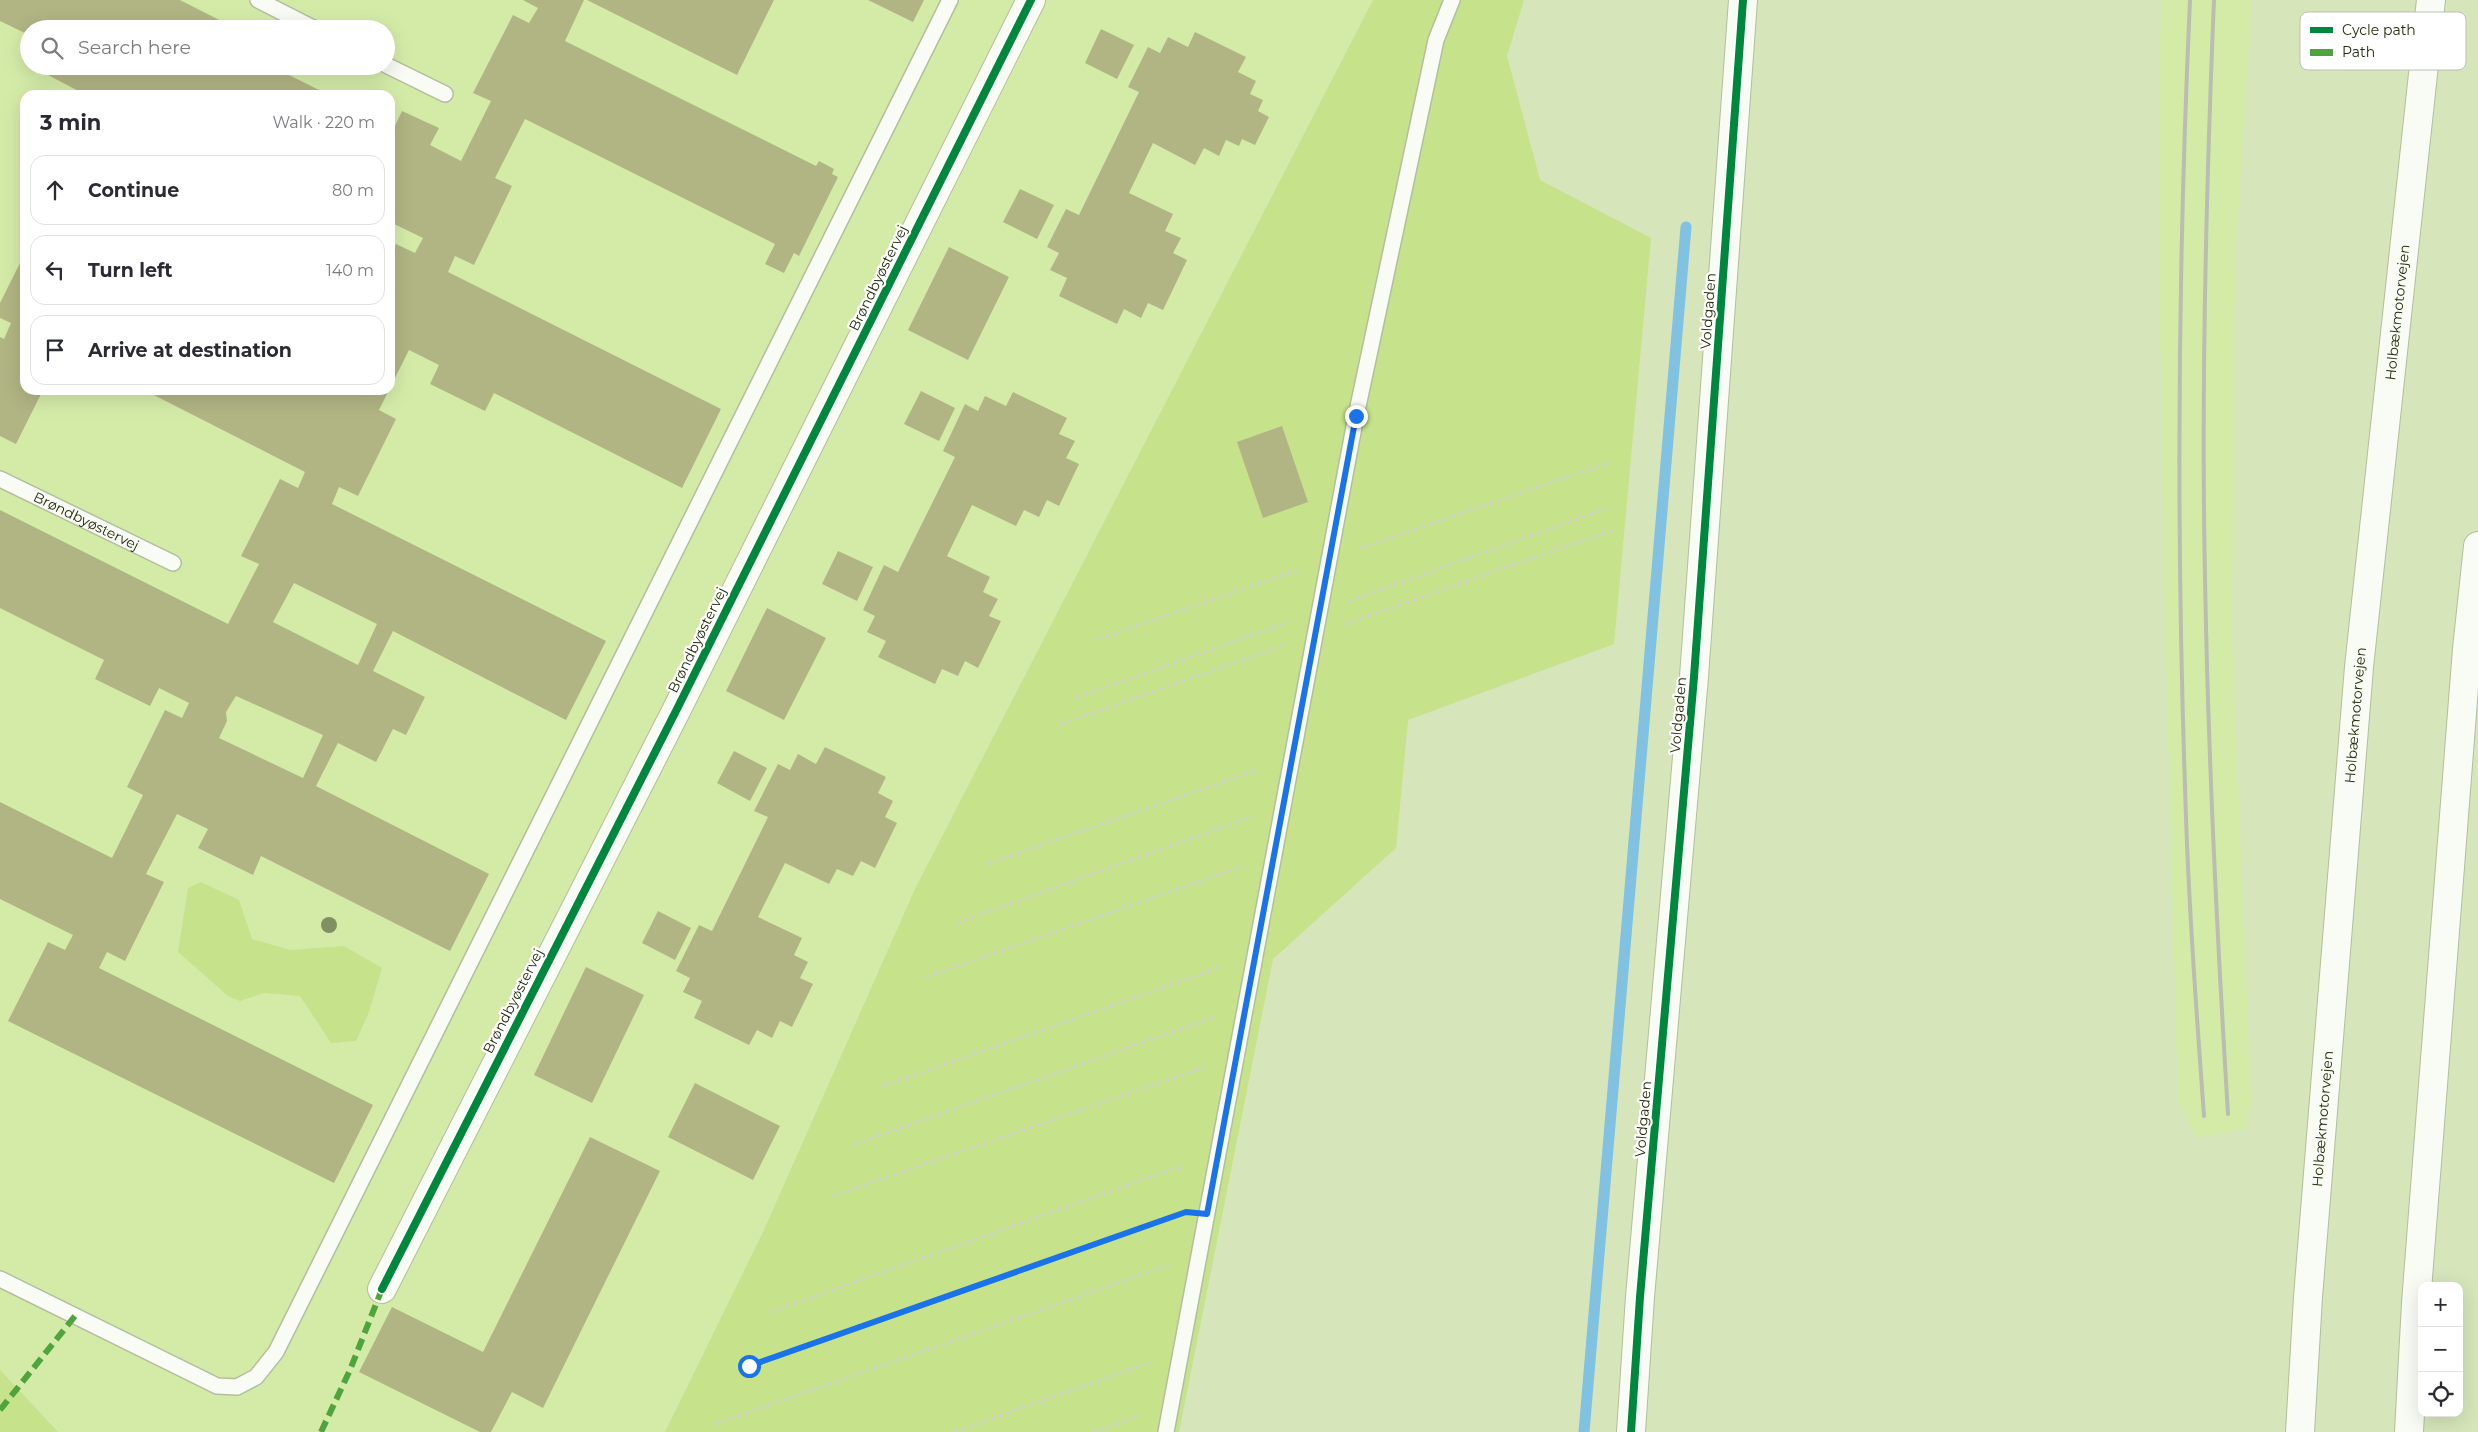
<!DOCTYPE html>
<html lang="en">
<head>
<meta charset="utf-8">
<style>
	:root { --surface:#fff; --page:#f2f2f3; --text:#2b2b33; --muted:#7c7c81; --line:#e1e1e2 }
	body { margin:0; font-family:Montserrat,sans-serif; background:var(--page); color:var(--text) }
	.controls { position:absolute; right:15px; bottom:15px; display:grid; overflow:hidden; border-radius:10px; box-shadow:0 5px 20px #0002 }
	.controls button { width:45px; height:45px; display:grid; place-items:center; padding:0; border:0; border-bottom:1px solid var(--line); background:var(--surface); color:var(--text); font:25px sans-serif }
	.stop { position:absolute; width:15px; height:15px; margin:-11px; border:4px solid #1a73e8; border-radius:50%; background:#fff }
	.stop.end { background:#1a73e8; border-color:#fff; box-shadow:0 1px 5px #0008 }
	.list { margin:0; padding:0; list-style:none }
	h2 { display:flex; justify-content:space-between; align-items:center; height:65px; margin:0; padding:0 20px; font-size:21px }
	h2 small { font-size:16px; font-weight:400; color:var(--muted) }
	.list li { display:grid; grid-template-columns:32px 1fr auto; gap:15px; align-items:center; box-sizing:border-box; height:70px; margin:0 10px 10px; padding:0 10px; border:1px solid var(--line); border-radius:15px }
	.list b { display:block; font-size:19px; white-space:nowrap }
	.list em { font-size:16px; font-style:normal; color:var(--muted) }
	.icon { flex:none; width:28px; height:28px; fill:none; stroke:currentColor; stroke-width:2; stroke-linecap:round; stroke-linejoin:round }
	.map { position:relative; flex:none; width:2478px; height:1432px; overflow:hidden }
	.search { position:absolute; background:var(--surface); box-shadow:0 5px 20px #0002; left:20px; top:20px; width:375px; height:55px; display:flex; align-items:center; gap:12px; box-sizing:border-box; padding:0 18px; border-radius:28px; color:var(--muted); font-size:19px }
	.panel { position:absolute; background:var(--surface); box-shadow:0 5px 20px #0002; left:20px; top:90px; width:375px; height:305px; border-radius:15px }
	.map>svg:first-child { display:block }
	.built { fill:#d4eba8; fill-rule:evenodd }
	.green { fill:#c6e28b }
	.lines { fill:none; stroke-linecap:round; stroke-linejoin:round }
	.stream { stroke:#81c1e2; stroke-width:11 }
	.building { fill:#b1b584; fill-rule:evenodd }
	.service-casing { stroke:#b3be9d; stroke-width:18 }
	.minor-casing { stroke:#b3be9d; stroke-width:30 }
	.motorway-casing { stroke:#b3be9d; stroke-width:30 }
	.path { stroke:#cfd4c7; stroke-width:3; stroke-dasharray:4 4; stroke-linecap:butt }
	.service { stroke:#f9fbf5; stroke-width:15 }
	.minor { stroke:#f9fbf5; stroke-width:28 }
	.motorway { stroke:#f9fbf5; stroke-width:28 }
	.rail { stroke:#b9bdb2; stroke-width:4 }
	.quiet { stroke:#50a43e; stroke-width:6; stroke-dasharray:12 6; stroke-linecap:butt }
	.cycleway-casing { stroke:#fff; stroke-width:11 }
	.cycleway { stroke:#00873e; stroke-width:8 }
	.tree { fill:#819061 }
	.route { stroke:#1a73e8; stroke-width:6 }
	.labels { text-anchor:middle; stroke-width:4.5; stroke-linejoin:round; paint-order:stroke }
	.street-label { font-size:14px; fill:#212b0b; stroke:#fff }
	.key { fill:#fff; stroke:#bcbfb6; stroke-width:1 }
	.key-label { font-size:14px; fill:#212b0b }
</style>
</head>
<body>
<div class="map">
<svg width="2478" height="1432" viewBox="0 0 2478 1432">
	<rect width="100%" height="100%" fill="#d6e5ba"/>
	<g class="built">
		<path d="M0,0h1373l-458,889 -152,343 -98,200h-607l-58,-62zM29,29h357v37h-357zM25,95h365v295h-365z"/>
		<polygon points="2161,0 2252,0 2235,261 2232,635 2251,1102 2246,1129 2196,1138 2178,1100 2164,586 2159,224"/>
	</g>
	<g class="green">
		<polygon points="1373,0 1524,0 1507,56 1540,180 1651,238 1614,644 1408,720 1396,848 1273,959 1179,1432 665,1432 763,1232 915,889"/>
		<polygon points="201,882 239,900 252,939 290,950 344,946 382,968 369,1012 356,1041 331,1043 300,996 264,993 240,1001 228,996 178,952 188,888"/>
		<polygon points="0,1370 58,1432 0,1432"/>
	</g>
	<g class="lines">
		<polyline class="stream" points="1584,1432 1686,227"/>
	</g>
	<g class="building">
		<polygon points="0,0 180,0 237,29 29,29 29,35 0,21"/>
		<polygon points="523,0 584,0 565,41 816,166 819,161 834,169 832,174 838,177 799,256 794,253 784,273 765,264 775,244 525,119 495,178 512,186 474,265 455,256 448,272 721,409 682,488 494,393 485,411 430,384 439,365 409,350 390,388 390,256 396,244 415,253 423,238 390,222 390,126 394,128 402,111 439,128 430,145 461,161 491,101 473,93 513,15 529,23 538,8"/>
		<polygon points="587,0 774,0 737,75"/>
		<polygon points="868,0 924,0 913,22"/>
		<polygon points="1101,29 1134,45 1117,79 1085,63"/>
		<polygon points="1195,32 1246,57 1238,72 1256,81 1250,94 1263,100 1258,111 1269,117 1255,145 1242,139 1239,146 1226,140 1219,156 1204,148 1195,165 1153,143 1129,193 1173,214 1165,231 1181,238 1173,253 1187,260 1163,310 1148,303 1141,318 1124,309 1117,324 1059,296 1067,278 1050,270 1059,253 1047,247 1066,209 1079,215 1139,92 1128,87 1148,47 1160,53 1168,37 1188,47"/>
		<polygon points="31,66 271,66 329,95 86,95"/>
		<polygon points="1020,189 1054,205 1037,239 1003,222"/>
		<polygon points="949,247 1009,277 968,360 908,330"/>
		<polygon points="25,253 25,390 43,390 16,444 0,436 0,337 4,339 11,323 0,318 0,303"/>
		<path d="M144,390h196l5,2 1,-2h43l-10,20 17,9 -38,77 -19,-9 -7,17 274,137 -40,79 -173,-89 -20,40 52,26 -19,38 -13,-6 -17,33 -38,-19 -22,43 173,88 -39,77 -189,-95 -8,19 -55,-27 10,-19 -31,-15 -31,60 18,8 -39,79 -18,-9 -8,16 274,137 -39,78 -326,-162 40,-79 17,8 8,-15 -73,-36v-97l112,56 31,-63 -16,-8 38,-77 17,8 7,-15 -30,-15 -9,18 -55,-27 9,-19 -104,-52v-98l228,114 31,-60 -18,-8 39,-77 18,9 7,-16zM294,583l83,41 -19,41 -85,-43zM236,696l87,39 -20,43 -84,-40 8,-17 -1,-9z"/>
		<polygon points="921,391 955,408 939,441 904,424"/>
		<polygon points="1013,392 1067,418 1059,434 1075,441 1066,458 1079,464 1059,506 1047,500 1039,517 1024,510 1016,526 972,505 947,556 990,577 983,592 998,599 989,616 1001,621 978,668 965,661 958,676 942,669 935,684 878,657 886,641 867,632 875,616 863,610 884,565 898,572 955,457 943,451 965,404 978,411 985,396 1006,406"/>
		<polygon points="1282,426 1308,502 1263,518 1237,442"/>
		<polygon points="838,551 873,567 857,601 822,584"/>
		<polygon points="767,608 826,638 784,720 726,691"/>
		<polygon points="825,747 886,777 878,793 893,801 885,817 897,823 875,868 861,861 853,876 837,869 829,884 785,863 758,917 802,938 794,955 808,962 800,978 813,984 792,1027 780,1021 772,1038 757,1030 749,1045 694,1018 702,1001 683,992 690,978 676,971 699,925 712,931 768,817 754,811 778,764 790,770 798,754 816,764"/>
		<polygon points="734,751 767,768 750,801 717,783"/>
		<polygon points="658,911 691,928 675,960 642,943"/>
		<polygon points="586,967 644,995 592,1103 534,1075"/>
		<polygon points="695,1083 780,1126 753,1180 668,1137"/>
		<polygon points="590,1137 660,1171 543,1408 512,1392 491,1432 480,1432 359,1372 392,1307 483,1352"/>
	</g>
	<g class="lines">
		<defs>
			<g id="service">
				<polyline points="258,0 315,29"/>
				<polyline points="386,65 445,94"/>
				<path id="s1" d="M0,479l173,84"/>
				<polyline points="0,1279 217,1386 237,1387 256,1377 276,1352 950,0"/>
				<polyline points="1166,1432 1356,416 1436,40 1452,0"/>
			</g>
			<g id="minor">
				<polyline points="382,1289 677,709 1031,0"/>
				<polyline points="1631,1432 1640,1297 1694,677 1743,0"/>
			</g>
			<g id="motorway">
				<path id="s2" d="M2300,1432l8,-135 51,-630 72,-667"/>
				<polyline points="2409,1432 2416,1303 2467,649 2478,546"/>
			</g>
		</defs>
		<use href="#service" class="service-casing"/>
		<use href="#minor" class="minor-casing"/>
		<use href="#motorway" class="motorway-casing"/>
		<g class="path">
			<polyline points="1361,548 1611,462"/>
			<polyline points="1349,601 1608,508"/>
			<polyline points="1345,624 1616,529"/>
			<polyline points="1098,639 1298,570"/>
			<polyline points="1076,698 1289,622"/>
			<polyline points="1061,724 1285,645"/>
			<polyline points="987,864 1260,769"/>
			<polyline points="957,923 1253,816"/>
			<polyline points="926,977 1244,866"/>
			<polyline points="883,1086 1224,966"/>
			<polyline points="855,1144 1215,1017"/>
			<polyline points="833,1196 1205,1067"/>
			<polyline points="771,1312 1176,1168 1186,1168"/>
			<polyline points="749,1366 1177,1215"/>
			<polyline points="715,1424 1169,1265"/>
			<polyline points="954,1432 1151,1362"/>
			<polyline points="1093,1432 1140,1416"/>
		</g>
		<use href="#service" class="service"/>
		<use href="#minor" class="minor"/>
		<use href="#motorway" class="motorway"/>
		<g class="rail">
			<path d="M2190,0c-12,262 -14,524 -5,786 3,110 11,220 19,330"/>
			<path d="M2214,0c-8,192 -13,385 -9,577 3,179 12,358 23,537"/>
		</g>
		<g class="quiet">
			<polyline points="0,1410 75,1316"/>
			<polyline points="321,1432 350,1370 382,1289"/>
		</g>
		<defs>
			<g id="cycleway">
				<polyline points="382,1289 677,709 1031,0"/>
				<polyline points="1631,1432 1640,1297 1694,677 1743,0"/>
			</g>
		</defs>
		<use href="#cycleway" class="cycleway-casing"/>
		<use href="#cycleway" class="cycleway"/>
	</g>
	<circle class="tree" cx="329" cy="925" r="8"/>
	<g class="lines">
		<polyline class="route" points="749,1366 1186,1212 1207,1214 1356,416"/>
	</g>
	<g class="labels">
		<g class="street-label">
			<text transform="translate(878 278) rotate(-64)" y="5">Brøndbyøstervej</text>
			<text transform="translate(1708 311) rotate(-86)" y="5">Voldgaden</text>
			<text dy="5" stroke="none"><textPath href="#s2" startOffset="1124">Holbækmotorvejen</textPath></text>
			<text dy="5" stroke="none"><textPath href="#s1" startOffset="96">Brøndbyøstervej</textPath></text>
			<text transform="translate(697 640) rotate(-64)" y="5">Brøndbyøstervej</text>
			<text transform="translate(1678 715) rotate(-85)" y="5">Voldgaden</text>
			<text dy="5" stroke="none"><textPath href="#s2" startOffset="719">Holbækmotorvejen</textPath></text>
			<text transform="translate(513 1001) rotate(-63)" y="5">Brøndbyøstervej</text>
			<text transform="translate(1643 1119) rotate(-85)" y="5">Voldgaden</text>
			<text dy="5" stroke="none"><textPath href="#s2" startOffset="314">Holbækmotorvejen</textPath></text>
		</g>
	</g>
	<rect x="2300" y="12" width="166" height="58" rx="8" class="key"/>
	<rect x="2310" y="27" width="23" height="6" fill="#00873e"/>
	<rect x="2310" y="49" width="23" height="7" fill="#50a43e"/>
	<g class="key-label">
		<text x="2342" y="35">Cycle path</text>
		<text x="2342" y="57">Path</text>
	</g>
</svg>
<div class="controls">
<button>+</button>
<button>−</button>
<button><svg class="icon" aria-label="locate" viewBox="0 0 24 24"><circle cx="12" cy="12" r="6"/><path d="M12 2v4M12 18v4M2 12h4M18 12h4"/></svg></button>
</div>
<div class="stop" style="left:749px;top:1366px"></div>
<div class="stop end" style="left:1356px;top:416px"></div>
<div class="search"><svg class="icon" aria-label="search" viewBox="0 0 24 24"><circle cx="10" cy="10" r="6"/><path d="M15 15l6 6"/></svg>Search here</div>
<section class="panel">
<h2>3 min<small>Walk · 220 m</small></h2>
<ul class="list">
<li><svg class="icon" aria-label="ahead" viewBox="0 0 24 24"><path d="M12 20V5M6 11l6-6 6 6"/></svg><div><b>Continue</b></div><em>80 m</em></li>
<li><svg class="icon" aria-label="left" viewBox="0 0 24 24"><path d="M17 20v-9H6M10 6l-5 5 5 5"/></svg><div><b>Turn left</b></div><em>140 m</em></li>
<li><svg class="icon" aria-label="arrive" viewBox="0 0 24 24"><path d="M6 21V4h12l-3 4 3 4H6"/></svg><div><b>Arrive at destination</b></div></li>
</ul>
</section>
</div>
</body>
</html>
